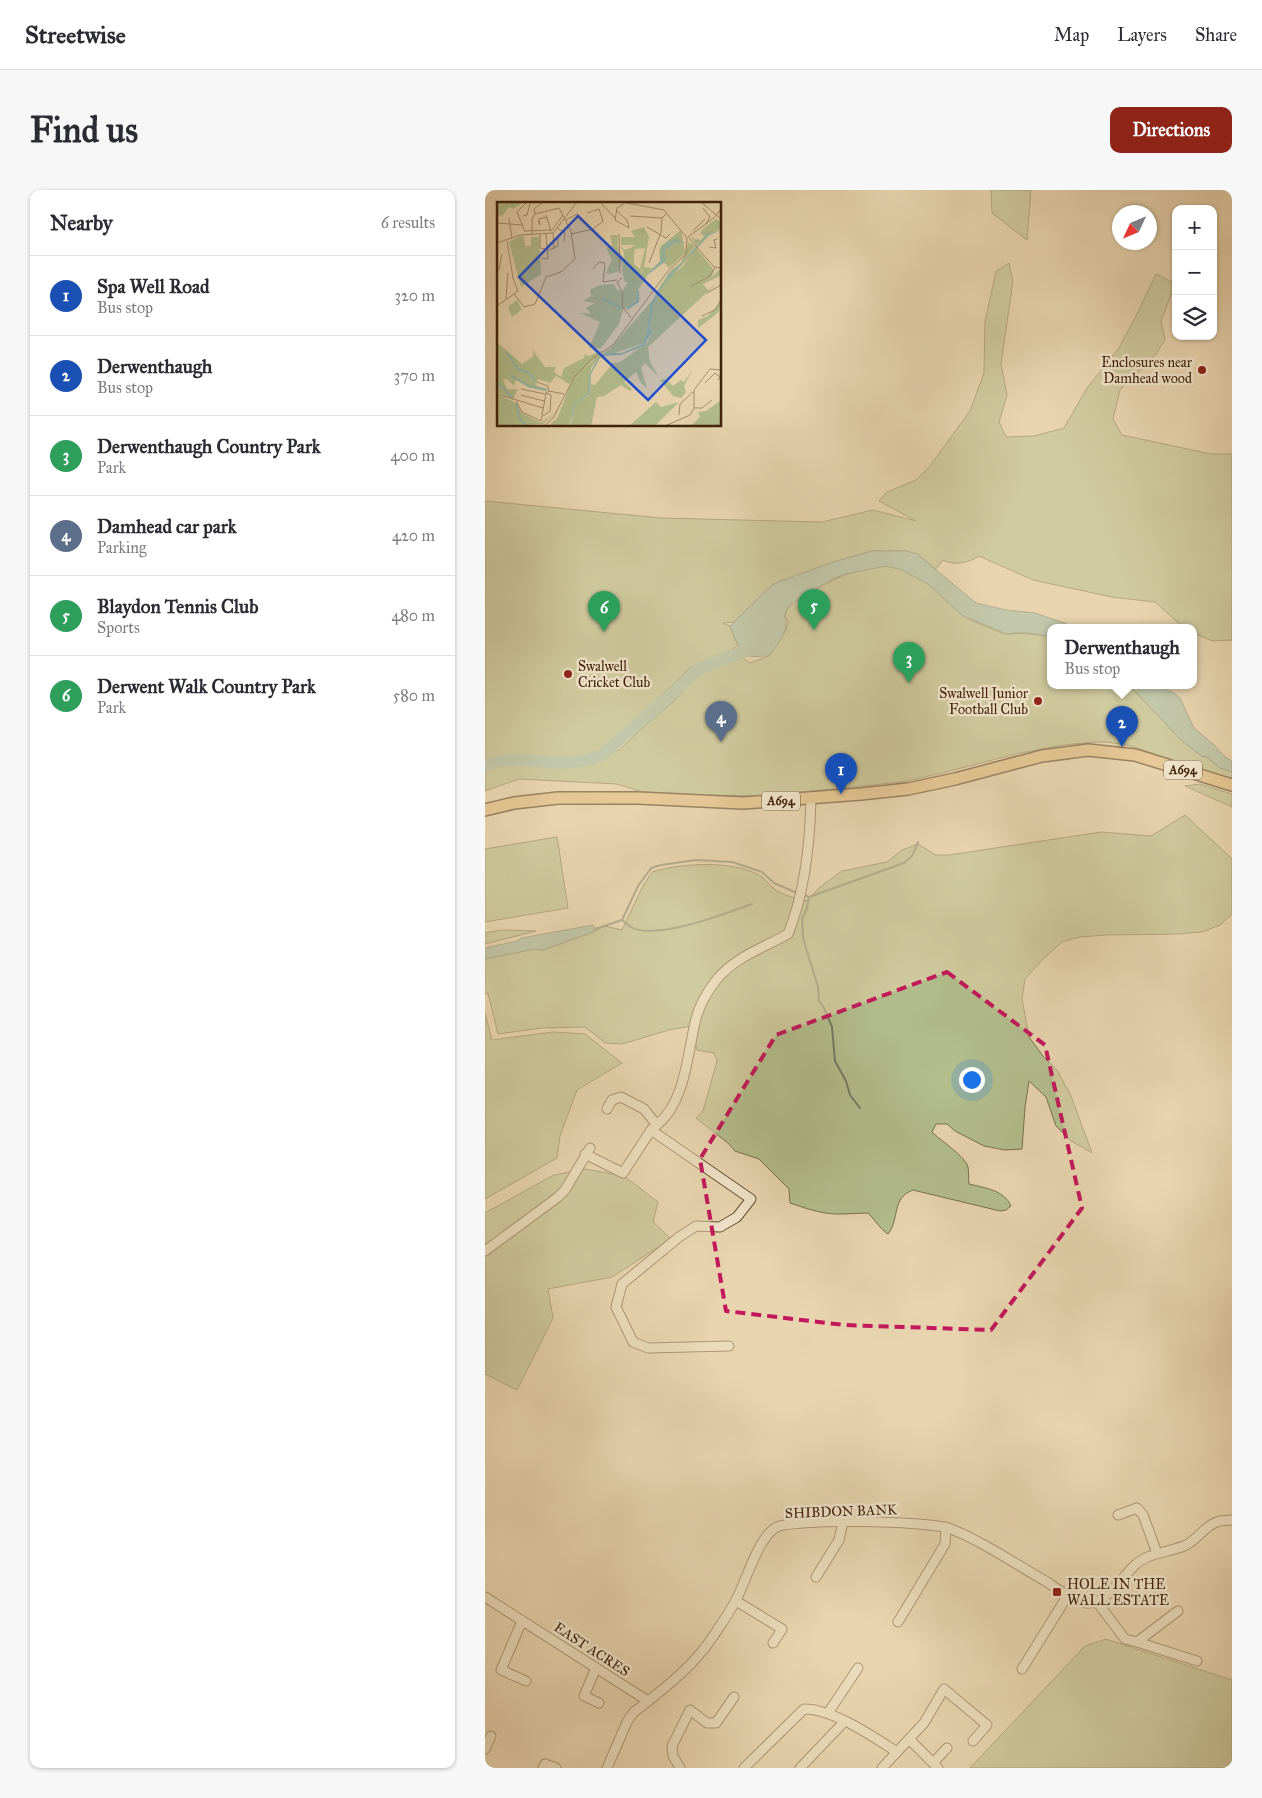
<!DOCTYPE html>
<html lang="en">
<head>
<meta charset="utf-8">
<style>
	:root { --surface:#fff; --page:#f7f7f7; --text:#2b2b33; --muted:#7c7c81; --line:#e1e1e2; --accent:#8f2418 }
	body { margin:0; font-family:"IM FELL Great Primer",serif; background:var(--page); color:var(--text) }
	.controls { position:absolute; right:15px; top:15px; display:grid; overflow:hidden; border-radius:10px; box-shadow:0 1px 4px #0004 }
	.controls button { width:45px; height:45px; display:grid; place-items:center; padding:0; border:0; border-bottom:1px solid var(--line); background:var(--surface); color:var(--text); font:25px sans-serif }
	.compass { position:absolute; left:627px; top:15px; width:45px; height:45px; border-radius:50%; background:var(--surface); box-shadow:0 1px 4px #0004; rotate:226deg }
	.you { position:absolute; left:486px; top:889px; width:18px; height:18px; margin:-12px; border:4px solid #fff; border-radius:50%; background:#1a73e8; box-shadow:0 0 0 8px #1a73e833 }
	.badge { display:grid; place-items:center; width:32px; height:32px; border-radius:50%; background:var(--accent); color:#fff; font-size:16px; font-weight:700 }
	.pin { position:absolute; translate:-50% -41px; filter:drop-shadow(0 1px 2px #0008) }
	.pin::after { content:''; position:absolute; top:26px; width:18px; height:15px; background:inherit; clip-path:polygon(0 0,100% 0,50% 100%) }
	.popup { position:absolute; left:562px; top:434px; width:150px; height:65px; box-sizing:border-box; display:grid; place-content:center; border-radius:10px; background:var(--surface); filter:drop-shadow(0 1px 4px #0005); font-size:16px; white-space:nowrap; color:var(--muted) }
	.popup b { font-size:19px; color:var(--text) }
	.popup::after { content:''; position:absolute; left:50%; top:100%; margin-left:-10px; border:10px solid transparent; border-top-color:var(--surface) }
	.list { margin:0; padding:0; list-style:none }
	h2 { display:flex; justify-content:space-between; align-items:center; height:65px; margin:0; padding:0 20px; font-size:21px }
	h2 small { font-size:16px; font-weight:400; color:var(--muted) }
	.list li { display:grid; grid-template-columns:32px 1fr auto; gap:15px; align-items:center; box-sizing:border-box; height:80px; padding:0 20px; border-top:1px solid var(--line) }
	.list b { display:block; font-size:19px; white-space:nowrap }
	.list p { margin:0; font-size:16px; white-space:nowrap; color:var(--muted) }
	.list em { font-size:16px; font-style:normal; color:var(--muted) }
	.icon { flex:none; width:28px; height:28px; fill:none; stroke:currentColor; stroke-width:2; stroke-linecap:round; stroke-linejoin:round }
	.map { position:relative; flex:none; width:747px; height:1578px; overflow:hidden; border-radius:10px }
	header { display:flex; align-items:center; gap:30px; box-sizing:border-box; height:70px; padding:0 25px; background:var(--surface); border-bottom:1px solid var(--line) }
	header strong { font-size:24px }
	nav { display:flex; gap:28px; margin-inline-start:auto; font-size:18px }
	.intro { display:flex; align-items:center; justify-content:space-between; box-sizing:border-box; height:120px; padding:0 30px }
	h1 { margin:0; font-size:35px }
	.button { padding:12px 22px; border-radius:10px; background:var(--accent); color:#fff; font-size:18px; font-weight:700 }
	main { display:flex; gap:30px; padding:0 30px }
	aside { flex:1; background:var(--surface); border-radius:10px; box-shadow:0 1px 4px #0004 }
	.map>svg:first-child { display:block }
	.green { fill:#b3be8d; stroke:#78704c }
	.water { fill:#98b9a5; stroke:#747c67 }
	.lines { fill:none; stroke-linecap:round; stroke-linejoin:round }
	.stream { stroke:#747c67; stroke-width:2 }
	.river { stroke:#98b9a5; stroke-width:12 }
	.minor-casing { stroke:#684e33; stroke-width:11 }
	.major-casing { stroke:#3e210a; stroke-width:14 }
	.minor { stroke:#f0e4cb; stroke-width:9 }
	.major { stroke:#e4ba78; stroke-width:11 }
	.marked { fill:none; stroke:#c2185b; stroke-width:4; stroke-dasharray:10 6; stroke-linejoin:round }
	.poi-dot { fill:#8f2418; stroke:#f0e4cb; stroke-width:2 }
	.labels { text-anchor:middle; stroke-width:5; stroke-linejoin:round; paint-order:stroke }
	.shield { fill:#f0e4cb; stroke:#735c44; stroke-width:1 }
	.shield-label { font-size:12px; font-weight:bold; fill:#3e210a }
	.poi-label { font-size:14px; fill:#3e210a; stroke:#f0e4cb; text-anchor:end }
	.street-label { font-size:14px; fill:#3e210a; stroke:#f0e4cb }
	.inset-river { fill:none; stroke:#98b9a5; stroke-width:2.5 }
	.inset-road { fill:none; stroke:#a48d6d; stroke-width:1 }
	.view { fill:#1d4ed8; fill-opacity:0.15; stroke:#1d4ed8; stroke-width:2.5 }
	.inset-edge { fill:none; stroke:#3e210a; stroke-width:2.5 }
</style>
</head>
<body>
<header>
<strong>Streetwise</strong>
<nav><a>Map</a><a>Layers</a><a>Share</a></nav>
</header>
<div class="intro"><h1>Find us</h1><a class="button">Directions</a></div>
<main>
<aside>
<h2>Nearby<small>6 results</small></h2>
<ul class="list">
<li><span class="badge" style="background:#1a4fb4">1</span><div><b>Spa Well Road</b><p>Bus stop</p></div><em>320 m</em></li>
<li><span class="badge" style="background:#1a4fb4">2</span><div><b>Derwenthaugh</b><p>Bus stop</p></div><em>370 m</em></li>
<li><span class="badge" style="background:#2e9e5b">3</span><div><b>Derwenthaugh Country Park</b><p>Park</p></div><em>400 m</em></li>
<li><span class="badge" style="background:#5c6f8a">4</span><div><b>Damhead car park</b><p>Parking</p></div><em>420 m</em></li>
<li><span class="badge" style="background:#2e9e5b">5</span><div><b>Blaydon Tennis Club</b><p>Sports</p></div><em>480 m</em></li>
<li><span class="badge" style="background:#2e9e5b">6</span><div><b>Derwent Walk Country Park</b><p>Park</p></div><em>580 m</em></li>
</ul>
</aside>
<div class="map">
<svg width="747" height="1578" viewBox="0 0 747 1578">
	<rect width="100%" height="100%" fill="#e8d5af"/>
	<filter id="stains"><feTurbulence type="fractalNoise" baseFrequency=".004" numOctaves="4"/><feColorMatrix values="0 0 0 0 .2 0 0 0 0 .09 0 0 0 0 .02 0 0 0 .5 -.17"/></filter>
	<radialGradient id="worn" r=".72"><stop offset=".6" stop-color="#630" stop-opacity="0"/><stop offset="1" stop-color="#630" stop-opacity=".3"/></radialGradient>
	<g class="green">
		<polygon points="506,0 546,0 542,50 507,23"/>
		<path d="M524,73l4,18 -12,83 6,31 -8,27 7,15 28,-1 30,-8 23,-40 32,-40 19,-36 18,-38 16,8v10l-11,29 4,19 -9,14 -36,36 -7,29 9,16 89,19h21v186l-19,1 -20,-8v-5h-9l-29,-26 -43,-5 -79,-17 -54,-24c-11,7 -24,10 -36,4l-7,9 -19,-15 -11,-3h-34l-42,12 -52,19 -8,5 -36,35 -11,1 7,3 8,19 -6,5 -16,6 -26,12 -47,46 -34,28 9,9 31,-29 23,-19 25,-27 40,-22 13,9 19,-7 17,-26 2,-9 -3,-4c1,-15 22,-23 33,-29 17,-10 46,-22 65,-22 15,0 34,10 46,19 18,15 29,30 51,39 8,3 21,10 29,10 15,-1 27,0 42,3v49h79l50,53 23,18 2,-1 15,12 12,4v8l-101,-34 -23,-4h-12l-34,3 -46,9 -78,20 -37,8 -137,14 -72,-1 -50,-3 -25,-8 -98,-5 -34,12v-290l176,17 161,4 51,-12 43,11 -37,-20 8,-9 29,-12 14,-14 40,-55 14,-38 1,-51 11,-51z"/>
		<polygon points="715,594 747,604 747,617 700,596"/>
		<path d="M700,625l47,44v55l-12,11 -18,7 -24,2 -71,1 -27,2 -18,5 -20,18 -17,19 -3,20 7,38 14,19 14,14 14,26 21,57 -21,-12 -15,-15 -10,-29 -17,-16 -4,26 -3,42 -17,1 -21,-4 -29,-15 -8,-7h-11l-4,8c9,9 33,24 36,35 1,5 0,11 1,17 16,4 35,6 42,22l-5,4 -6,1 -87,-21c-22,8 -13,29 -25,44 -9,-6 -12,-13 -20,-21 -9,0 -18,1 -27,1 -17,1 -36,-6 -51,-11l-1,-14 -30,-30 -24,-8 -7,-8 -32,-25 7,-7 14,-50 -3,-8 -17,-3 -6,-24 -22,4 -47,14 -17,-1 -20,-16 -44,1 -43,6 -10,-41 -3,1v-35l50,-10 8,1 50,-18 12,-6 17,4 21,-44 9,-14c29,-9 79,-12 107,3 6,3 9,9 14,13 8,7 23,10 33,13l14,-14 22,-16 45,-9 15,-12 16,-6 18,11h13l152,-23 50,4z"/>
		<polygon points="72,647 83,718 0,732 0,659"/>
		<polygon points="16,740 51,741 0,754 0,743"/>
		<polygon points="0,823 7,850 68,842 100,844 137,873 92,900 75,946 72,968 0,1009"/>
		<polygon points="100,979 139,986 173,1012 168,1032 186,1049 127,1087 63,1099 68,1128 32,1200 0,1184 0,1023 69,985"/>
		<polygon points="621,1449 747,1490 747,1578 485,1578 600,1456"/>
	</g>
	<g class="water">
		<path d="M387,361h34l11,3 59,49 30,7 29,3 43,15h-27v9c-15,-3 -29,-6 -44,-3l-44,-18 -35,-32 -26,-14 -16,-4 -40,8 -13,5 -34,20 -10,7 -5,9c7,16 -6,27 -15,41 -14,0 -16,3 -32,-4l2,-4 -9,-22 40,-39 8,-5 52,-19z"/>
		<polygon points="645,496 674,496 689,503 695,508 709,538 729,555 739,566 747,571 747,582 735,578 721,566 718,567 695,549"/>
		<polygon points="108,735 110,739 108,742 58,760 50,759 0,769 0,758 32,751 37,748"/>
	</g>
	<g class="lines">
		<g class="stream">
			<polyline points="319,705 324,707 419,673 427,666 433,652"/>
			<polyline points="324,707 322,718 317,729 318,748 333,797 334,811 339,818 347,837 350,871 361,891 365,905 375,918"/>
			<path d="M137,730c3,2 6,6 9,7 24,14 96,-14 121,-23"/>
			<polyline points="110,739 137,730 153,696 166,678 176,675 211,670 247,672 277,682 289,693 312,703"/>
		</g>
		<path class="river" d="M0,575c38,-14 82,9 118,-11l66,-57 27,-26 17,-8 33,-12 6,-8"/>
		<defs>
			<g id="minor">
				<path d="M122,919l5,-9 9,-3 23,12 13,16c28,-23 30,-68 38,-102 3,-16 12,-31 22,-44 20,-23 46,-31 71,-45 17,-42 22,-90 23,-135"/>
				<polyline points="172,935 166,940 266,1009 252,1027 235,1037 211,1036 194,1047 137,1094 131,1117 148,1152 163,1158 244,1156"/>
				<polyline points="100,964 138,983 166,940"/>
				<polyline points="0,1061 73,1007 80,1000 105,958"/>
				<polyline points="633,1325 652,1318 658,1325 672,1363"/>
				<polyline points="331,1387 354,1350 358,1332"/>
				<polyline points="0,1407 163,1511"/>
				<polyline points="251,1411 297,1439 288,1453"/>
				<polyline points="612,1412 640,1449 652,1452 693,1421"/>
				<polyline points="37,1431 16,1480 41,1491"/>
				<polyline points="413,1432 460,1354 461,1337"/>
				<polyline points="652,1452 712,1471"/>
				<polyline points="111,1478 99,1506 114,1513"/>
				<polyline points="537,1479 583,1405"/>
				<polyline points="343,1523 373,1478"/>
				<polyline points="424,1549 453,1578"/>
				<polyline points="0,1559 6,1546"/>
				<polyline points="448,1573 462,1558"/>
				<polyline points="58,1578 60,1574 71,1578"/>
				<path d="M122,1578l20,-46 6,-9c29,-23 58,-44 79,-75 8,-12 17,-25 24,-38 10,-19 22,-61 39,-72 16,-10 153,-7 173,0 31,11 69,37 99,54 12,8 26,19 40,21 18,2 34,-24 46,-36 13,-14 33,-14 51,-21 13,-5 20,-20 33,-24 4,-2 10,-1 15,-2"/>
				<polyline points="195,1578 188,1566 187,1556 205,1520 222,1533 231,1533 249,1507"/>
				<path d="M259,1578l60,-59c29,0 68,27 93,43"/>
				<polyline points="315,1578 359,1532"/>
				<polyline points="397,1578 439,1533 459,1499 502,1535 488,1551"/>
			</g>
			<polyline id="major" points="0,620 29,613 73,608 153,608 258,613 376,604 423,599 470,589 557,566 603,560 650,565 747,595"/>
		</defs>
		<use href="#minor" class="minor-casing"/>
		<use href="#major" class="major-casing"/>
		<use href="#minor" class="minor"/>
		<use href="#major" class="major"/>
	</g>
	<path d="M0 0H747V1578H0ZM462,782l98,73 37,163 -91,122 -147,-5 -118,-14 -26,-152 76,-124z" fill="#e8d5af" fill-opacity=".55" fill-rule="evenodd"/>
	<path class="marked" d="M462,782l98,73 37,163 -91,122 -147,-5 -118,-14 -26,-152 76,-124z"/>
	<g class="poi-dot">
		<circle cx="717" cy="180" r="5"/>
		<circle cx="83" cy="484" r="5"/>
		<circle cx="553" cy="511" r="5"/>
		<rect x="567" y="1397" width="10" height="10" rx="2.5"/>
	</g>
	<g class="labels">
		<g class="shield">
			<rect x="679" y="570.5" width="38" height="19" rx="4"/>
			<rect x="277" y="601.5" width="38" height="19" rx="4"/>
		</g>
		<g class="shield-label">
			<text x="698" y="584">A694</text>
			<text x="296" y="615">A694</text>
		</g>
		<g class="poi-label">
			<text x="707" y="177">Enclosures near<tspan x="707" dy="16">Damhead wood</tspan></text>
			<text x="93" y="481" text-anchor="start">Swalwell<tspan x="93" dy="16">Cricket Club</tspan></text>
			<text x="543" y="508">Swalwell Junior<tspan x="543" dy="16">Football Club</tspan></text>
			<text x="582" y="1399" text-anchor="start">HOLE IN THE<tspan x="582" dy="16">WALL ESTATE</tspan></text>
		</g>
		<g class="street-label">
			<text transform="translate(356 1321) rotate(-2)" y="5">SHIBDON BANK</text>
			<text transform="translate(107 1459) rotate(33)" y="5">EAST ACRES</text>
		</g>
	</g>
	<g transform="translate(12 12)">
		<rect width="224" height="224" fill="#e8d5af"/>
		<path d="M2,0l6,1 18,-1 -10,7 -4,-2 -7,9 -5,-1zM219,17l5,3v7l-17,7 -4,-3 -3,6 4,1 -5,5 -5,-9 5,4 7,-11zM147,25l5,10 -5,30 8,1 -16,25 2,7 -15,10 -4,14 -18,24h-12l11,-26 -20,-9 11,1 -5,-6 9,-5 -12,-2 8,-5 -1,-6 10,-5 14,-1 3,6 5,1 6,-9h-3l-3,-12 2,-18 -4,-6 6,4 10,-5h-15v-8h14l-4,-6zM148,46l-5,21 3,2 -2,4 1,-4 -8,-7v-8l1,-7zM184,28l4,23 -16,15 -9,-10 -1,-7 2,-5zM113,33h8v13l5,11 -4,12 -9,3 -4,-1 6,-14 -6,-11 6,-2zM23,34h4l1,10h6v-9h8l2,37 -20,13 -12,-45zM192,40l6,4 -12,16 -19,20 19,-16 13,-18 18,22 -2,7 9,-9 -1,8 -17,8 5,6 9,-7 -69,64 2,15 9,15 -14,-14 -4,5 6,20 -6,-5 -5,-11 -12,10 8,7 -2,2 -9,-6 -17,11 -7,1 -6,29h-21l6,-22 14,-9 1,-11 4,1 18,-22 7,-1 27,-19 5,-11 -3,-9 -5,20 -47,16 -6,9 -3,25 -14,11 -5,22h-20l9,-9 13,-34 22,-24 17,-10 46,-53 6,-13 10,-14 9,-6zM20,98l5,10 -10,7 -4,-10zM224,99l-2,11 -21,16v-8l10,-4zM0,140l25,22 12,-8 -2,-7 13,18h11l-2,5 7,5 3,-9 20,-10 1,-4 4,2 14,-6 -34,34 -13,-8 -6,7 -12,-4 -2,6 9,6 -17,-4 -12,-8 -2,7 -7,-7 -4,1 4,9h11l-5,11 -16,-8zM196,167l-9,17 2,6 -5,6 -8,-2 -13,-16 5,-1 8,7 8,-6 3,2zM0,192l17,8 8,11 19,10 14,-10 -12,11 -46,2zM224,198v26h-30l9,-9 -2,-5 8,-1zM159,200l5,5 18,-5 -24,24h-26z" fill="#b3be8d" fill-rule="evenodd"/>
		<path d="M224,28l-13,6 -46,51 6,-13 15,-12 19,-23 5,-5zM179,36l9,5 -8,-1 -12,8 1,11 -17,13 -11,17 13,-21 9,-9 2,-15zM152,122l3,8 -8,14 -23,9 -20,1 -10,18 -1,20 -14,10 -7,22 5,-22 14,-11 1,-18 8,-16 7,-5 1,-1h16l22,-9z" fill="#98b9a5"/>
		<path class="inset-river" d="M105,96l19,10M130,107l11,-8v-10M152,124l3,-22 11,-20M10,151l11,16 11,4 6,7M13,173l19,11 18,4M0,180l15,15M19,201l4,16 7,7"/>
		<path class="inset-road" d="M103,0l15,16M204,0l20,17M206,6l7,9 -4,7M120,9l10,9 2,8 -14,-8 2,-12 7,-4M38,12l-1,-5 9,-7M49,13l5,16M26,14l4,-1 3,-11M133,14l32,2M12,16l3,21M69,18l11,-6 3,5M41,19l2,4 -1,-6 8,-2M0,21l25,2M150,25l19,11 4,-4M60,26l8,5 -1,9M28,29l27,-1 11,-15M196,29l12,-12M28,30l-8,-20 10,-10M56,31l1,16M43,32v14l7,1M74,32l22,-5 10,-8 -4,-12 -12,4M122,32l1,39M35,33v-16l3,-5 24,-6 12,23 4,28 -14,13 -15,5M191,35l26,-19 7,-9M192,36l25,29 7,1M0,41l23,-8 33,-2 24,-31M212,45l7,1 -2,-8 3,-1M50,49l11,-5v-10M45,56l6,1 -2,-25M152,61l12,-31 1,-14 5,-5M96,67l6,-7 6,1 -2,19 14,-2M2,68l3,-16M125,76l-5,4 6,12 -1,12 9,12M193,85l20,-11 5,-8M210,91l14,-8M17,92l10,13 11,-3 11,-27M9,97l2,-26M0,104l21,-15 -5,-13 -6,-37M205,114l13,-6 6,-10M40,180l11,4 1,5M208,181l10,-10 5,4 -2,3M24,187l24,5M0,192l46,14M24,193l23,6M19,199l6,11 19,9 5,-28 3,-2 15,3M197,206h8l10,-8M182,213l1,-11 13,-12M46,214l7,-5 1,-16 -5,-2M47,224l9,-8 22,-42 17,-17 21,-14 55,-74 18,-17 1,-16 -23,-28 -42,-8M168,224l25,-11 4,-7v-18l16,-21 11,1"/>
		<path class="view" d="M81,14l128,124 -58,60 -129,-123z"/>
		<rect width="224" height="224" class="inset-edge"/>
	</g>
	<rect width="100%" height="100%" filter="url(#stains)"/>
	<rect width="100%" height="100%" fill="url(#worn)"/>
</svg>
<div class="controls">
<button>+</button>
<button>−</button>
<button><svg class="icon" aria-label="layers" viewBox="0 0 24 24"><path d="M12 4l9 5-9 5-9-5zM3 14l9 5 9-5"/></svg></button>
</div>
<svg class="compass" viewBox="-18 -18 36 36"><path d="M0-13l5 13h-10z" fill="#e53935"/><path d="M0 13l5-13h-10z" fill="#7c7c81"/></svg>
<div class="you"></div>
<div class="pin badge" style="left:356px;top:604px;background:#1a4fb4">1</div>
<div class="pin badge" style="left:637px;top:557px;background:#1a4fb4">2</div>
<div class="popup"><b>Derwenthaugh</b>Bus stop</div>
<div class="pin badge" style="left:424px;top:493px;background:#2e9e5b">3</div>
<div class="pin badge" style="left:236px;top:552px;background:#5c6f8a">4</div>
<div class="pin badge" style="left:329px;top:440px;background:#2e9e5b">5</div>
<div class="pin badge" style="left:119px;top:442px;background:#2e9e5b">6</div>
</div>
</main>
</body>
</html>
